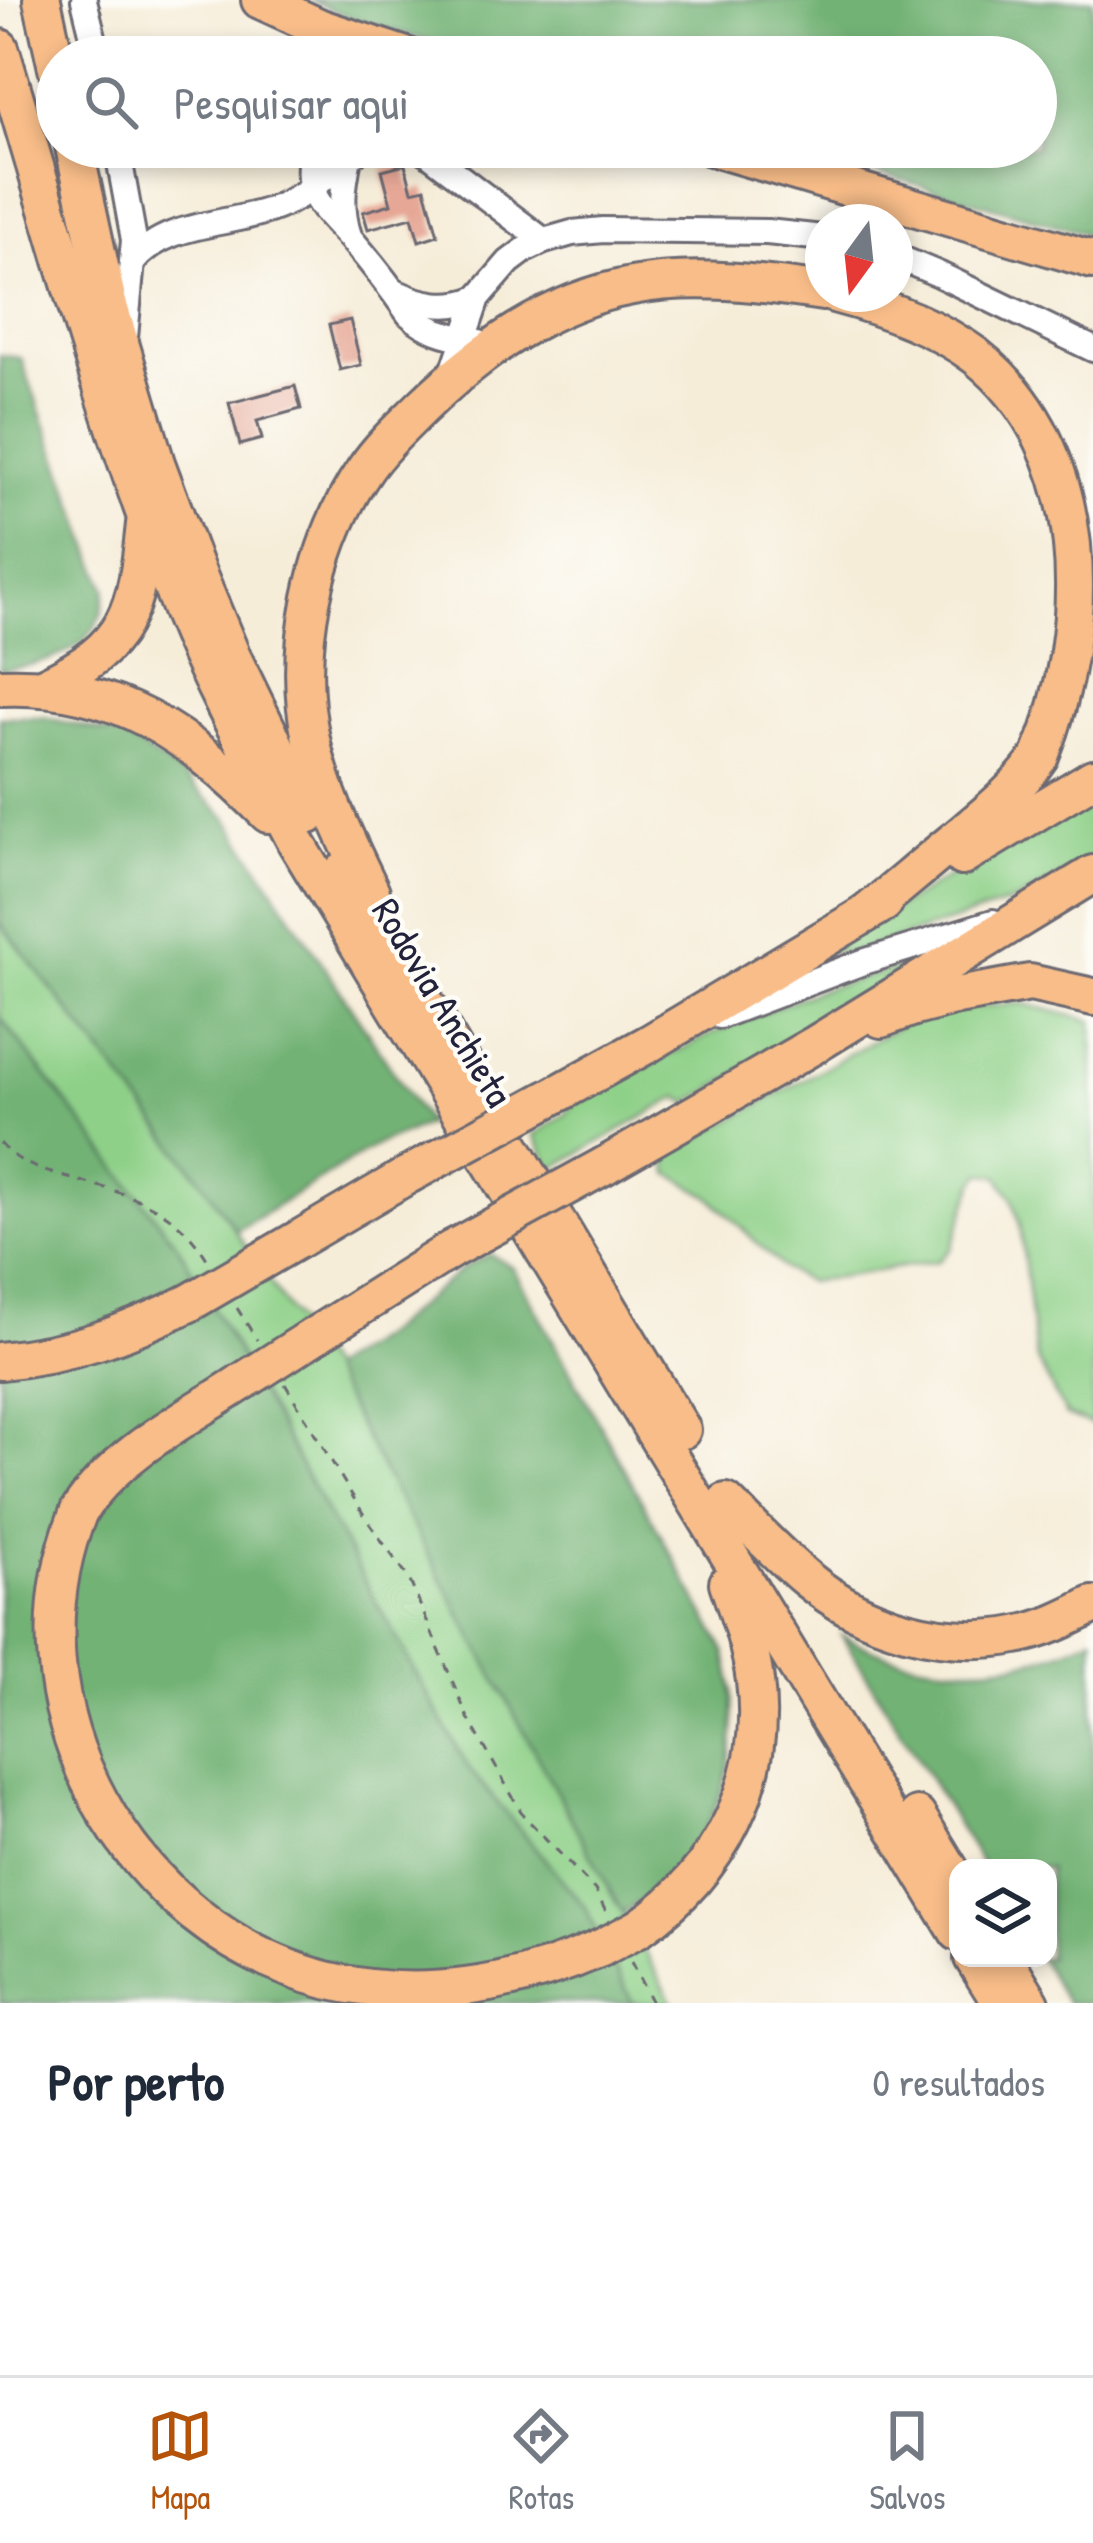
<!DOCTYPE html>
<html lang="pt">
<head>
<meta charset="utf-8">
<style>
	:root { --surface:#fff; --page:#f2f2f3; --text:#1f2937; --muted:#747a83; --line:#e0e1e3; --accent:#b45309 }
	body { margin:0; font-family:"Patrick Hand",sans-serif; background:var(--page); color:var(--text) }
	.controls { position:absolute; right:36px; bottom:36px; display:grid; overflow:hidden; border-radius:24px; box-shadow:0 6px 18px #0003 }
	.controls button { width:108px; height:108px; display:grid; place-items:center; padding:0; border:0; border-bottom:3px solid var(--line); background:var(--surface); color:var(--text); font:60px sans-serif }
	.compass { position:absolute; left:805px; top:204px; width:108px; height:108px; border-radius:50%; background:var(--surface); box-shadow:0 6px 18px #0003; rotate:195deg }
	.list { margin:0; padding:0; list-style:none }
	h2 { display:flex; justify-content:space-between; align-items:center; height:156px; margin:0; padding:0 48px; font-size:51px }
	h2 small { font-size:39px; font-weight:400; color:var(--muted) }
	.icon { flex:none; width:66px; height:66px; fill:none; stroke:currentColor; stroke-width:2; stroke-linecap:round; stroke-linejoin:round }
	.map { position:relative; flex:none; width:1093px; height:2003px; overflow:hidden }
	.search { position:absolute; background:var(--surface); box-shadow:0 6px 18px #0003; left:36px; right:36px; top:36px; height:132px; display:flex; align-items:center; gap:30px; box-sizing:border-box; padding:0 42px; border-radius:66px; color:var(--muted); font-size:45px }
	.sheet { height:372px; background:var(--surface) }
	nav { display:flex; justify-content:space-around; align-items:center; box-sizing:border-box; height:168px; border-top:3px solid var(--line); background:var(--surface); font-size:33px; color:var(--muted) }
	nav a { display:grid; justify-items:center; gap:6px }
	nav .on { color:var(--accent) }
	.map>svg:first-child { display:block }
	.green { fill:#8ed088; stroke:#587962; stroke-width:3 }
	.forest { fill:#72b274; stroke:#4a6a58; stroke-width:3 }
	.building { fill:#e6a796 }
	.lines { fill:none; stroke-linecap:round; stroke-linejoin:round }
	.minor-casing { stroke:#6c6972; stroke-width:30 }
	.highway-casing { stroke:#6c6972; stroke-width:42 }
	.path { stroke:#6c6972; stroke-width:3; stroke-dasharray:9 9; stroke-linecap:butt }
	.minor { stroke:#fff; stroke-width:24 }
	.highway { stroke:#f8bd89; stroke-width:36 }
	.highway-bridge-casing { stroke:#6c6972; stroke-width:42; stroke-linecap:butt }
	.highway-bridge { stroke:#f8bd89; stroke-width:36 }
	.labels { text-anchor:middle; stroke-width:9; stroke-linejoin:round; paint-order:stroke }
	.street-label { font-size:39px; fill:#22223b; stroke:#fdfcf7 }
</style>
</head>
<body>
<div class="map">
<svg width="1093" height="2003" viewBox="0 0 1093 2003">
	<rect width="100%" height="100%" fill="#fdfcf7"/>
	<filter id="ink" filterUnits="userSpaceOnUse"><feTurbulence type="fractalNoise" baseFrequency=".00833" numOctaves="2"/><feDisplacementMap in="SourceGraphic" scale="24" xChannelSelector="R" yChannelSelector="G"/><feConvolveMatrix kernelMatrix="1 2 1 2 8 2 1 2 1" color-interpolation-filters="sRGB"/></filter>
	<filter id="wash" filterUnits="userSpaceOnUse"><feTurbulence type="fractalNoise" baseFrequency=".004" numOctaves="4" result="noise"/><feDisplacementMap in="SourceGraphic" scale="48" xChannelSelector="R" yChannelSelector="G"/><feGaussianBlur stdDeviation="2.7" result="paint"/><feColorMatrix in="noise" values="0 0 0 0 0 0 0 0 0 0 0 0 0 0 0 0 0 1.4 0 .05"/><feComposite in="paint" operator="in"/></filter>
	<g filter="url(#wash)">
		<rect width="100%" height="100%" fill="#f6edd9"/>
		<g class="green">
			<polygon points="1093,791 1093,858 1019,900 848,954 825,950"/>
			<polygon points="0,923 202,1181 328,1369 673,2003 633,2003 584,1906 469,1769 180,1249 0,1017"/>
			<polygon points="926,960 689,1103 678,1097 552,1169 534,1135 566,1114 575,1101 716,1032 816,991"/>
			<polygon points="1021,1003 1093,1021 1093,1425 1066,1415 1036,1358 1020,1225 1012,1197 998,1176 982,1173 975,1182 951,1249 938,1261 808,1282 784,1269 709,1196 669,1173 667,1156 905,1023 957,1009"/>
		</g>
		<g class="forest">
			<polygon points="310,0 1093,0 1093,236 788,147 1036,147 1036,57 482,57 354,19"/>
			<path d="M0,355l21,3 85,232c-2,9 -3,20 -7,29 -14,36 -64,47 -99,51z"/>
			<polygon points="0,717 44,717 125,737 177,771 226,817 428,1124 378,1144 236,1231 202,1181 0,923"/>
			<polygon points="0,1017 180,1249 469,1769 584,1906 633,2003 0,2003"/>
			<path d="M490,1254l23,14 212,383c27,103 -10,208 -103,262l-294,-544 55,-34 81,-68z"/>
			<path d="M842,1635c76,42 175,43 251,2v366h-26l-28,-45h9v-90h-64z"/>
		</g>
		<g id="blocks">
			<g class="building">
				<polygon points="405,164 412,191 425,188 438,235 419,241 412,217 368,229 363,212 391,204 382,170"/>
				<polygon points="350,320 361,365 340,370 329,325"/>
				<polygon points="295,386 301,409 257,421 262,439 240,445 229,403"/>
			</g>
		</g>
	</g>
	<g filter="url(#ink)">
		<use href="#blocks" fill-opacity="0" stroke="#6c6972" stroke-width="3"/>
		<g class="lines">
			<defs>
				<g id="minor">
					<polyline points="84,0 98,57"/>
					<polyline points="117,147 134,240 125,337"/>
					<path d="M313,147c-12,47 8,59 37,91 21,24 41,50 59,76 21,19 44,22 70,28"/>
					<polyline points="420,147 544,241"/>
					<path d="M349,236c-9,-28 -6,-49 0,-78"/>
					<polyline points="895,256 938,274 1093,349"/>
					<path d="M132,263c35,-44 98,-36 146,-56 32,-14 57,-38 84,-60"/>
					<path d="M395,292c28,13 54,18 83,6"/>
					<polyline points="451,378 478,298 509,262 525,250 544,241 572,233 603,230 767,232 823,238"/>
					<polyline points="720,1016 863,962 993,922"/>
				</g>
				<g id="highway">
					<polyline points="42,0 57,68"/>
					<polyline points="260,0 321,28 409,57"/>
					<path d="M0,48c57,189 109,382 182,565 32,79 75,154 114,229l662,1090"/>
					<polyline points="74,147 108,303 156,463 195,568 232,657 309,815"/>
					<polyline points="711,147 1093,260"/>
					<path d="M834,294c50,13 100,31 142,62 117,92 117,272 64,400 -22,33 -54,58 -84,83 -31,25 -61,51 -92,76"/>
					<path d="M44,686c85,-39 92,-75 101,-162"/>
					<path d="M0,687c116,-5 189,48 268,127"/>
					<polyline points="962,857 1093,778"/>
					<polyline points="343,872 416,987 682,1430"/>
					<path d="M371,892c-23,-49 -49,-99 -60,-153 -19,-89 3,-196 55,-271 16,-23 36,-41 55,-60 59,-57 128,-107 211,-122 61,-12 130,-3 191,6"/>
					<polyline points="881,1019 911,1008 957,996 1030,983 1093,997"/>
					<polyline points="559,1093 650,1043 884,903"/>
					<polyline points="604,1166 816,1044 1093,874"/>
					<polyline points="299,1239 408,1175"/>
					<polyline points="314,1336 452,1249"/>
					<path d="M0,1361c72,-7 125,-27 189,-58"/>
					<path d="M242,1382c-56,37 -126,71 -163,129 -79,197 51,419 247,469 93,23 189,6 275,-32"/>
					<path d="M726,1502c26,25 52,53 81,77 57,47 136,70 209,56 28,-5 52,-17 77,-30"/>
					<polyline points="917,1816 958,1883"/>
					<path d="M639,1928c80,-55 129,-148 116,-247 -4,-33 -16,-66 -27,-98"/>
					<polyline points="973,1958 1001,2003"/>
					<polyline points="1004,1958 1031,2003"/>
				</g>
			</defs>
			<use href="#minor" class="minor-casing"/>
			<use href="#highway" class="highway-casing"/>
			<g class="path">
				<path d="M0,1143c17,20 40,27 65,34 59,16 108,26 142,82"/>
				<polyline points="237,1308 257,1340"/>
				<polyline points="285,1384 367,1520 409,1579 468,1718 523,1815 595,1890 608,1916"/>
				<polyline points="631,1962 652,2003"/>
			</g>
			<use href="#minor" class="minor"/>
			<use href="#highway" class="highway"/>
			<defs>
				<g id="highway-bridge">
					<polyline points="408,1175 559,1093"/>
					<polyline points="452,1249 604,1166"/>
					<polyline points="189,1303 299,1239"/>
					<polyline points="242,1382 314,1336"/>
					<polyline points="601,1948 639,1928"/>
				</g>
			</defs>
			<use href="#highway-bridge" class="highway-bridge-casing"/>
			<use href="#highway-bridge" class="highway-bridge"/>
		</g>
	</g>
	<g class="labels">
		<g class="street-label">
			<text transform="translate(443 1002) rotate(59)" y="14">Rodovia Anchieta</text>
		</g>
	</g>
</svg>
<div class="controls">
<button><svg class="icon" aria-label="layers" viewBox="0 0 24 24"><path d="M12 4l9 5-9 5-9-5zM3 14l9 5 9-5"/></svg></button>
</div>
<svg class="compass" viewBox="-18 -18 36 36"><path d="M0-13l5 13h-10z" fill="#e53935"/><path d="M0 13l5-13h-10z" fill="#747a83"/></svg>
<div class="search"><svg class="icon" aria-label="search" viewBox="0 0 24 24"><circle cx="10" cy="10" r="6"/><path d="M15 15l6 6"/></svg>Pesquisar aqui</div>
</div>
<section class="sheet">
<h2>Por perto<small>0 resultados</small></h2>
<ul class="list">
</ul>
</section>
<nav>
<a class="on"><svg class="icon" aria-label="map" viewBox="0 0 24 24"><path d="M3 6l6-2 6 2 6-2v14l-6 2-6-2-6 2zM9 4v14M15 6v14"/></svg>Mapa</a>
<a><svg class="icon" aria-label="directions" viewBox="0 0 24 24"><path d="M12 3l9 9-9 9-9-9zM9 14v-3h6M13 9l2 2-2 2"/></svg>Rotas</a>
<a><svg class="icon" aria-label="saved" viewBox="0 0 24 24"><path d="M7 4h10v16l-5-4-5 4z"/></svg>Salvos</a>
</nav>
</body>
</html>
